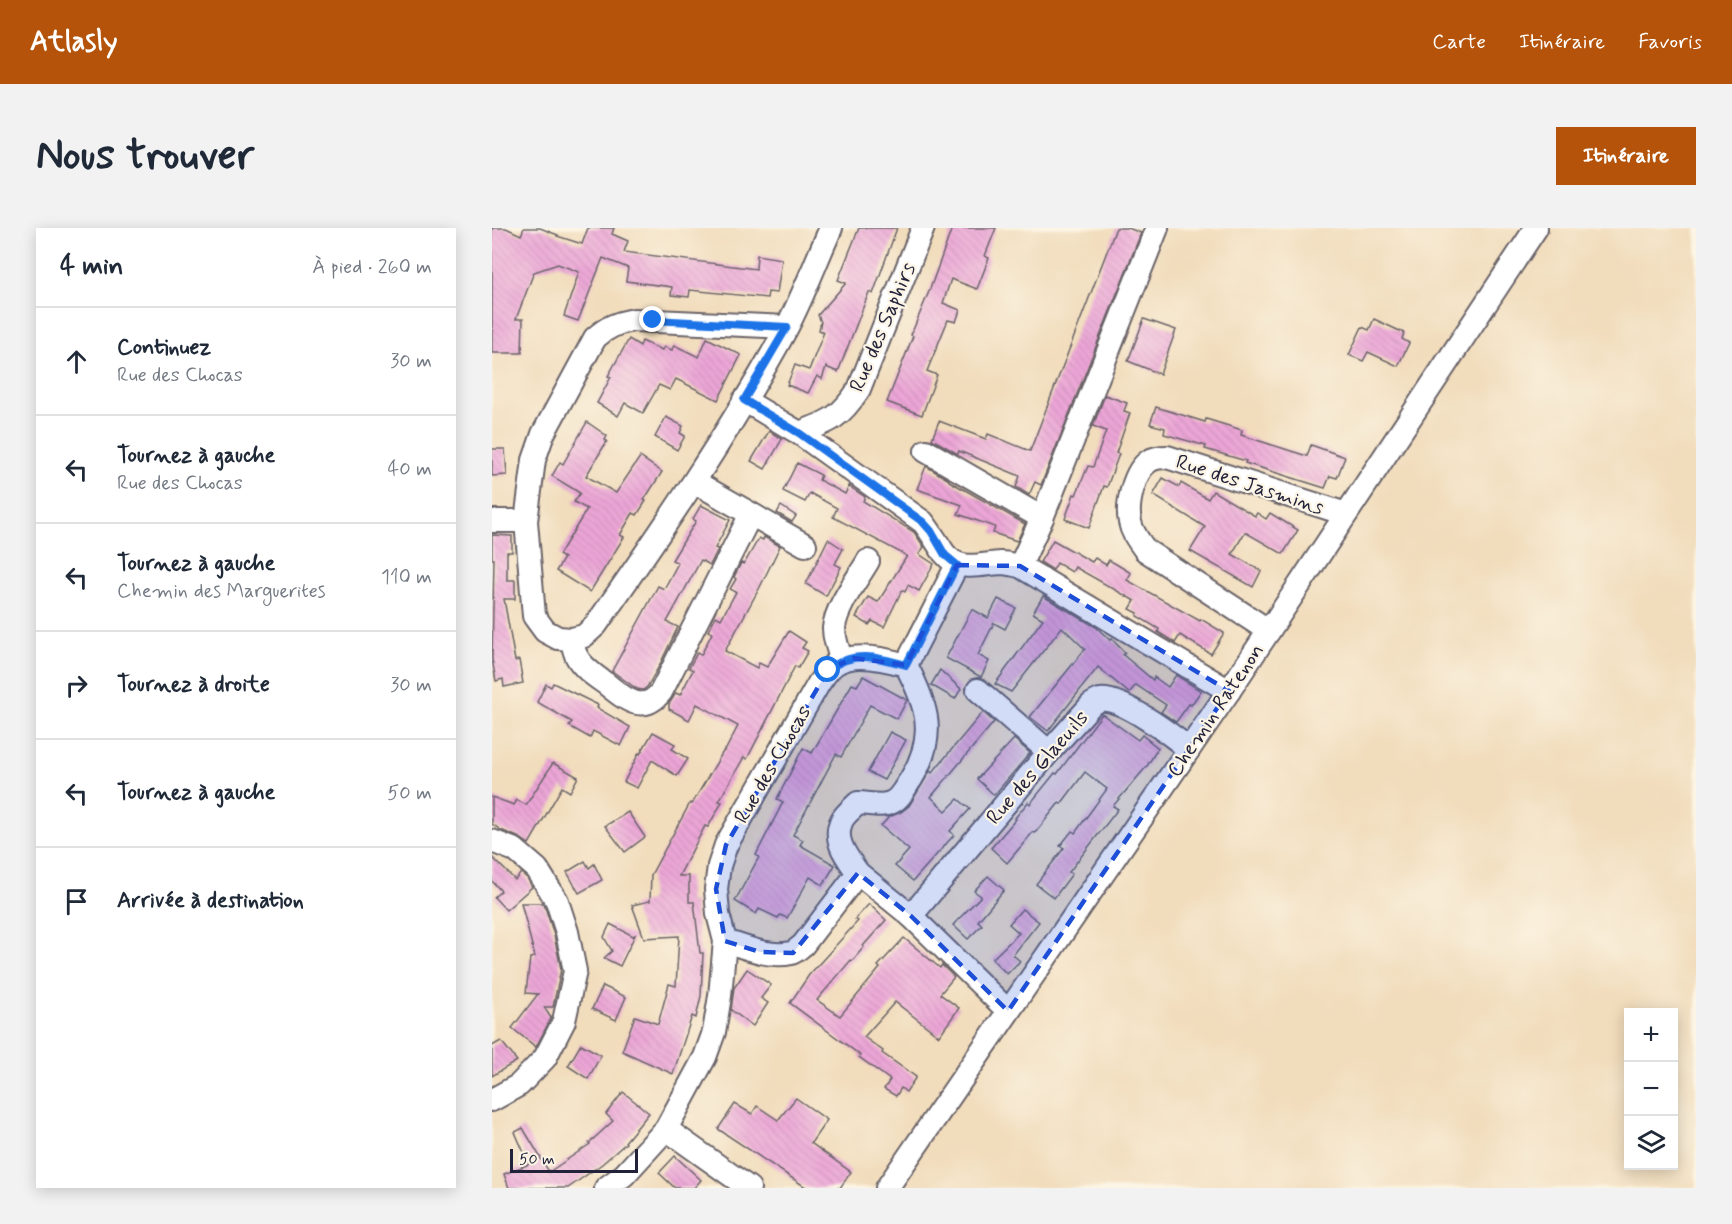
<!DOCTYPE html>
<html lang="fr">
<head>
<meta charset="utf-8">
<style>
	:root { --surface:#fff; --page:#f2f2f3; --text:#1f2937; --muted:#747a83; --line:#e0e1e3; --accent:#b45309 }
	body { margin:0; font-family:Mynerve,sans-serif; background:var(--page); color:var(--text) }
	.controls { position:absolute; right:18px; bottom:18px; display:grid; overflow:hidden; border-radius:0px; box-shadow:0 3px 15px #0003 }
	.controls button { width:54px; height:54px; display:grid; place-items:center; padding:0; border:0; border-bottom:2px solid var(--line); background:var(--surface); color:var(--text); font:30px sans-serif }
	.scale { position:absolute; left:18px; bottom:15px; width:128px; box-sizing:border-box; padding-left:6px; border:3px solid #22223b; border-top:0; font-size:16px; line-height:21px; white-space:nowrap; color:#22223b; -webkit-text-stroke:4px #fcf5e5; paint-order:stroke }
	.stop { position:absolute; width:18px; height:18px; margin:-14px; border:4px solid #1a73e8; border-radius:50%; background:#fff }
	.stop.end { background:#1a73e8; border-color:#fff; box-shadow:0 2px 6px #0008 }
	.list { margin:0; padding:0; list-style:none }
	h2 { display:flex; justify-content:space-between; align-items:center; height:78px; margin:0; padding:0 24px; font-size:26px }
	h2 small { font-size:20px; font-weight:400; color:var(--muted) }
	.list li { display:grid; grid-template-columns:39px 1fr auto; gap:18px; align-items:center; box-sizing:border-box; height:108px; padding:0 24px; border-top:2px solid var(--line) }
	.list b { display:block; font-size:22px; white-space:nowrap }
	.list p { margin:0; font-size:20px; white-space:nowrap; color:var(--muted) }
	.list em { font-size:20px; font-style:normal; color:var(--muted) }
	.icon { flex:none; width:33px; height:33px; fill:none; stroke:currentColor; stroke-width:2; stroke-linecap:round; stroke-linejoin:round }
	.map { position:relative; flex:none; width:1204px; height:960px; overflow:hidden; border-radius:0px }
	header { display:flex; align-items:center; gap:36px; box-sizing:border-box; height:84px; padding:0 30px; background:var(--accent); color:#fff }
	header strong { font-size:28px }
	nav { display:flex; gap:33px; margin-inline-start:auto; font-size:21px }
	.intro { display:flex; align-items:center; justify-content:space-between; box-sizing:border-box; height:144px; padding:0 36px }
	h1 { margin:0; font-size:42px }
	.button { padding:15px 27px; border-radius:0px; background:var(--accent); color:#fff; font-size:21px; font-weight:700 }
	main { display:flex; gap:36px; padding:0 36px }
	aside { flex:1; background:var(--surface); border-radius:0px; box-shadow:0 3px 15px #0003 }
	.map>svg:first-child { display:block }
	.building { fill:url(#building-back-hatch) }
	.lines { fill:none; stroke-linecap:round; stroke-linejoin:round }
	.minor-casing { stroke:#6a6368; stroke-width:26 }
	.minor { stroke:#fff; stroke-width:22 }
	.route { stroke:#1a73e8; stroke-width:8 }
	.marked { fill:#1d4ed8; fill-opacity:0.2; stroke:#1d4ed8; stroke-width:4.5; stroke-dasharray:12 8; stroke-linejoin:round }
	.labels { text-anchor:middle; stroke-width:4.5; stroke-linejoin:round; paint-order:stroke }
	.street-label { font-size:21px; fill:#22223b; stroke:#fcf5e5 }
</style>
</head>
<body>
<header>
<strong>Atlasly</strong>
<nav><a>Carte</a><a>Itinéraire</a><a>Favoris</a></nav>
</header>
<div class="intro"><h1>Nous trouver</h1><a class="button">Itinéraire</a></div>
<main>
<aside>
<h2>4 min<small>À pied · 260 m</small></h2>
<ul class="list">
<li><svg class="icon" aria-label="ahead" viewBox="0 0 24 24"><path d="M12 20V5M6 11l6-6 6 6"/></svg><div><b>Continuez</b><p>Rue des Chocas</p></div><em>30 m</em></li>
<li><svg class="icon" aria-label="left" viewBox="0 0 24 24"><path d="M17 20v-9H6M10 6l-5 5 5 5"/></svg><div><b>Tournez à gauche</b><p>Rue des Chocas</p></div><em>40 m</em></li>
<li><svg class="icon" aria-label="left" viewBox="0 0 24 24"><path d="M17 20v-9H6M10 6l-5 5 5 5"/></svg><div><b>Tournez à gauche</b><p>Chemin des Marguerites</p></div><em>110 m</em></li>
<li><svg class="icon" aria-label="right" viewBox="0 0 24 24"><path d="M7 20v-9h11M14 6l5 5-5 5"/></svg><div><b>Tournez à droite</b></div><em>30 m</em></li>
<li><svg class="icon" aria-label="left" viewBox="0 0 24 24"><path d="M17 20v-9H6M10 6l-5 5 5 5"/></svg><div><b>Tournez à gauche</b></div><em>50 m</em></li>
<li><svg class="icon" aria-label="arrive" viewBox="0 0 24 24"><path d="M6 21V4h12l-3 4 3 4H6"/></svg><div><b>Arrivée à destination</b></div></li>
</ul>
</aside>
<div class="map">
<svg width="1204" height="960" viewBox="0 0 1204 960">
	<defs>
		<pattern id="building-back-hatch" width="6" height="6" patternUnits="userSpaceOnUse" patternTransform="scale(1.5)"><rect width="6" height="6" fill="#eca6d7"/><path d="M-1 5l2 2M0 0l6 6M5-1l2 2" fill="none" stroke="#ca8fb9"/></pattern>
	</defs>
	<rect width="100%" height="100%" fill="#fcf5e5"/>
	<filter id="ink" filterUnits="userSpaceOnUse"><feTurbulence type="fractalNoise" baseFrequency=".0167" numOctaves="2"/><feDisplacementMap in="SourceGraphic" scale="12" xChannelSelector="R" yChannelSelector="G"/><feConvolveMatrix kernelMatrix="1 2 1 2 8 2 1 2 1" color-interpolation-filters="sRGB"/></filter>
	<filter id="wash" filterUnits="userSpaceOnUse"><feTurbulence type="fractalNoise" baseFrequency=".008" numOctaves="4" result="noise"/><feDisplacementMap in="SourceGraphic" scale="24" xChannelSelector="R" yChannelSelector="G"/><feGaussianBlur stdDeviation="1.35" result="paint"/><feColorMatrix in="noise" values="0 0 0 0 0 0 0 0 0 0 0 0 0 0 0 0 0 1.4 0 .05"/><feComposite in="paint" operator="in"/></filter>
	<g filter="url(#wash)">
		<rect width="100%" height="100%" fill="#f1dcbb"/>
		<g id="blocks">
			<g class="building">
				<polygon points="0,0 14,0 29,7 32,0 48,0 66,7 65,8 90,16 96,0 122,0 120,6 136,13 132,24 264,41 265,27 290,31 285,65 276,64 275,70 198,62 197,69 179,67 180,59 134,53 136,40 111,30 86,93 72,88 87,44 66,36 42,44 24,91 31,91 30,125 0,125"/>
				<polygon points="367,0 405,0 381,66 377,64 346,144 334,139 330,151 325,148 316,165 295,157 303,137 317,142 332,104 327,102 329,94 326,87 354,55 346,52"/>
				<polygon points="460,0 504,0 493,28 497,30 485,61 459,51 451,75 468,82 464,94 456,92 435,143 445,147 430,187 395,174 421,108 419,107 438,61"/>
				<polygon points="624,0 636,0 649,5 549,257 543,254 537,267 524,259 528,248 467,223 466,226 440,211 447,193 494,211 496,206 538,223"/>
				<polygon points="652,91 684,102 668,146 636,133"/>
				<polygon points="882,91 912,105 910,111 917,115 906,138 876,124 871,133 857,127 870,99 877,102"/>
				<polygon points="215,110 249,127 226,172 184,151 178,162 167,157 151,185 133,175 126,188 105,175 119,149 116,148 137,111 148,118 150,113 170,122 172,119 180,122 182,117 207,129"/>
				<polygon points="613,167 635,175 632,183 638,185 624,225 627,226 615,259 612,258 597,300 573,291 582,266 584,267 596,238 601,239 614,203 601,198"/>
				<polygon points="664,179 713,194 714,191 750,202 749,207 815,228 819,217 853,229 845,250 838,248 833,260 753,235 754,233 713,221 714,218 672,206 673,200 658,196"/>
				<polygon points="174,189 191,198 188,205 193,208 185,222 163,209"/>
				<polygon points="95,194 115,208 113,212 115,213 94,248 124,265 148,229 170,244 152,272 154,273 145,287 141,285 128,307 132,309 98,364 64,343 72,330 67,327 95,281 82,274 88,265 60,248 68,234 71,236"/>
				<polygon points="277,203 290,211 273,241 259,233"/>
				<polygon points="0,221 13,221 15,247 0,248"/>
				<polygon points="305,235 329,247 327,252 353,266 357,258 361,261 373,269 371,273 422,304 432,319 427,326 442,336 427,363 416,357 413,364 410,362 392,399 380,393 377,397 364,389 376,369 386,374 415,328 341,289 345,280 318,265 313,274 291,263"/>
				<polygon points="434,238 457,252 457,253 533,296 525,313 501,305 503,299 466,286 470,277 425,261"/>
				<polygon points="671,250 687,259 689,255 716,271 721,263 763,288 765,285 774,291 778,285 806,302 791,326 753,304 740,326 769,343 761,359 698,323 713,299 661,267"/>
				<polygon points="209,277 238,292 223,320 226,321 218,337 209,332 175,394 186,399 167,438 155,459 151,462 145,461 120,443 166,358 172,361 186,335 180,332 204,293 201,291"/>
				<polygon points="289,278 304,288 300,294 285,285"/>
				<polygon points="0,307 20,308 20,324 15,324 15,352 23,352 23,371 12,371 23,433 27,432 31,455 12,459 11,451 4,453 0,431 2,331 0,331"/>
				<polygon points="272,309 288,318 268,359 233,423 265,440 267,435 275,439 297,403 314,414 310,420 316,423 306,440 303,438 255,531 252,529 227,573 230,574 216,599 213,598 187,648 197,648 197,674 202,674 208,725 211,725 209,768 204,790 200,788 181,846 130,823 143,788 166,796 177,756 184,758 187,708 152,710 140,677 158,673 159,647 198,575 200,576 232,522 233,523 246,498 205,476 197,492 177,481 177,476 184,465 188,467 201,442 197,440 205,425 209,427 220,405 216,403 224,388 229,391 244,364 238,361 244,351 242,349 249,335 252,336 267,310 271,312"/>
				<polygon points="336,311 351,321 343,336 349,339 334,368 314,356"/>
				<polygon points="561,312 600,334 603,330 614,337 617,332 624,336 639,345 635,352 708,393 709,391 732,405 719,426 688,407 683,415 666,404 667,401 645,388 646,385 638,381 643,373 583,339 580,344 565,335 561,342 548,334"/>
				<polygon points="551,368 604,399 618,412 620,411 633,425 631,427 661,452 662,449 676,459 684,447 709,463 699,477 697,476 684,494 669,484 674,477 644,457 637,465 606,439 556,503 538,489 593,421 570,399 519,464 503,456 551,391 541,385"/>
				<polygon points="506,371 524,380 513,401 502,395 486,427 497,433 489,449 454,430 480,381 496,390"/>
				<polygon points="448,442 469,461 463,471 439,457"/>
				<polygon points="371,448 415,472 405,491 378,477 349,529 344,526 301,607 311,612 308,617 343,637 331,657 318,649 295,690 288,687 286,690 267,681 264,686 243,673 267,629 264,627 291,574 285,571 311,520 320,525 360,456 365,458"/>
				<polygon points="61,455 106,477 105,480 138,499 129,518 101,503 98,510 77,498 80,494 45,474 54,456 59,459"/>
				<polygon points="491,484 502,494 439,569 454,583 466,571 478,581 458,603 462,607 421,653 403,638 417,622 389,598 397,589 409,584 417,578 438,543 440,545"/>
				<polygon points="610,486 646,512 650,507 666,520 655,538 621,578 626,581 577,644 580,646 562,670 544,656 572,620 568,618 580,603 583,605 615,561 593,544 569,576 567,575 543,605 541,604 515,635 499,620 524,591 523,590 536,574 538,576 563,545 565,546"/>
				<polygon points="161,504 183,516 180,521 196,531 185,548 160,532 145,560 132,554 147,525 148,526"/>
				<polygon points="398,504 414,512 392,552 376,544"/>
				<polygon points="522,511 538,525 502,567 485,551"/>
				<polygon points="61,535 86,549 78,564 70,559 37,616 28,610 9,602 0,596 0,569 22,577 25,572 34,577"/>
				<polygon points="136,584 153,609 133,624 113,598"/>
				<polygon points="0,629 23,652 29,645 35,650 40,659 14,682 2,669 9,663 0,653"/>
				<polygon points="93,633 97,640 102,636 110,652 87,665 75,644"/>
				<polygon points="496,648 512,662 486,693 490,697 476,711 461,697 489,668 482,663"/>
				<polygon points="29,675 50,675 53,679 62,707 69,741 61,779 52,779 59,790 44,819 20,800 46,766 34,765 38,730 43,729"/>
				<polygon points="377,676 394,692 371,718 372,719 360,733 359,732 325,772 348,788 388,740 386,738 412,710 448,740 450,737 462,749 448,766 467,780 447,808 403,774 372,809 391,823 390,825 424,849 414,864 409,860 404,868 392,861 398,852 367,829 368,827 298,775 317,747 366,693 363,691"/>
				<polygon points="530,681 547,694 521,727 528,733 515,746 500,731 527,705 517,696"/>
				<polygon points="118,696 141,708 143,707 128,738 112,730 120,723 112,709"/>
				<polygon points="255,741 279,757 269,770 276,775 261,798 239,782 242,760"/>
				<polygon points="111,758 134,769 124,792 100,781"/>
				<polygon points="9,813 25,833 0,848 0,818"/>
				<polygon points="89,816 109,827 96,851 76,838"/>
				<polygon points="131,864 157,885 133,914 134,915 110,936 76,960 17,960 12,946 37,936 23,904 31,900 57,944 98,916 97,915 121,893 114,886"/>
				<polygon points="304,870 335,892 319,915 359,944 348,960 315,960 226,901 243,876 260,886 265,878 286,892"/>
				<polygon points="183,928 209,952 202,960 183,960 167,945"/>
			</g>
		</g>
	</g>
	<g filter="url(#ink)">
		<use href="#blocks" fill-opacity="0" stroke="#6a6368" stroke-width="1.5"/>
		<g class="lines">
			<defs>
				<g id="minor">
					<path d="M295,99l-153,-7c-17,3 -27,7 -39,18l-52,96 -9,26 -8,61 8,95 11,15 13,7 14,1 12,-3 12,-11c67,-96 134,-193 190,-296 17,-32 30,-68 45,-101"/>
					<path d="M252,172l55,33 124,89c8,10 14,21 21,31 16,20 36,11 57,10 6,0 13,2 19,3l209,125"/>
					<path d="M307,205c31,-11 42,-16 60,-44l64,-161"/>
					<polyline points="434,223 550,290"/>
					<polyline points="203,254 313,317"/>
					<polyline points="0,293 34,293"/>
					<polyline points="528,338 550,290 665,0"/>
					<path d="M777,403l-124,-81c-6,-9 -13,-17 -15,-28 -4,-17 4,-51 19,-61 5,-3 11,-4 18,-4l179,57"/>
					<path d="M80,411c1,6 2,13 5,18 6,11 18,19 28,26 18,14 37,33 56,9l90,-178"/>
					<path d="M350,432c-4,-10 -8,-21 -8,-32 2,-21 23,-48 34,-67"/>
					<polyline points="486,462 557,524"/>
					<polyline points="0,613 23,622 45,641 65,673 75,704 83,743 72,793 53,830 27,857 0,872"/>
					<polyline points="366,645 419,688 516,783"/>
					<path d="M419,688l138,-164 42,-47c3,-2 6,-4 9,-5 20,-4 73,36 89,49"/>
					<path d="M233,713c20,6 44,17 66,12 4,-1 8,-5 12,-8l55,-72c-11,-16 -26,-33 -16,-53 3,-6 11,-12 16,-17 10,0 23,4 32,0 10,-3 15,-16 21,-24 26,-43 17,-72 -5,-114l51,-100"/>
					<polyline points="174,901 257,960"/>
					<path d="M114,960l18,-13 42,-46 39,-72 9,-25 6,-36 5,-55 -7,-27 -2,-25 3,-23 7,-21 93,-162c5,-7 9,-14 16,-19 18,-13 51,-5 71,1"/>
					<polyline points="395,960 737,463 1044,0"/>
				</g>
			</defs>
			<use href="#minor" class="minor-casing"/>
			<use href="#minor" class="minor"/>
		</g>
	</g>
	<g class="lines" filter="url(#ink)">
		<path class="route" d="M161,92l134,7 -43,73 55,33 124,89 8,9 14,24 12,10 -51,100c-28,-8 -54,-15 -78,5"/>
	</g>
	<path class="marked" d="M465,337l63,1 209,125 -221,320 -97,-95 -53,-43 -65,80 -33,-1 -35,-11 -9,-52 10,-44 102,-175 25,-12 53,7z"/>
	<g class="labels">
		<g class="street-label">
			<text transform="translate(390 99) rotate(-67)" y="7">Rue des Saphirs</text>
			<text transform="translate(758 256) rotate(18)" y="7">Rue des Jasmins</text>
			<text transform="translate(723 482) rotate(-56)" y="7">Chemin Ratenon</text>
			<text transform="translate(280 536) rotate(-60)" y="7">Rue des Chocas</text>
			<text transform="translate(545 539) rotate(-49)" y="7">Rue des Glaeuils</text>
		</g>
	</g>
</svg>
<div class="controls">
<button>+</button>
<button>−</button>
<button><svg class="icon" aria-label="layers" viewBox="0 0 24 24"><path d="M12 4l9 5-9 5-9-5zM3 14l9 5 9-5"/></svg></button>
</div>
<div class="scale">50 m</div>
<div class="stop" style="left:336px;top:442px"></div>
<div class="stop end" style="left:161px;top:92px"></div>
</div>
</main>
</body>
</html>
